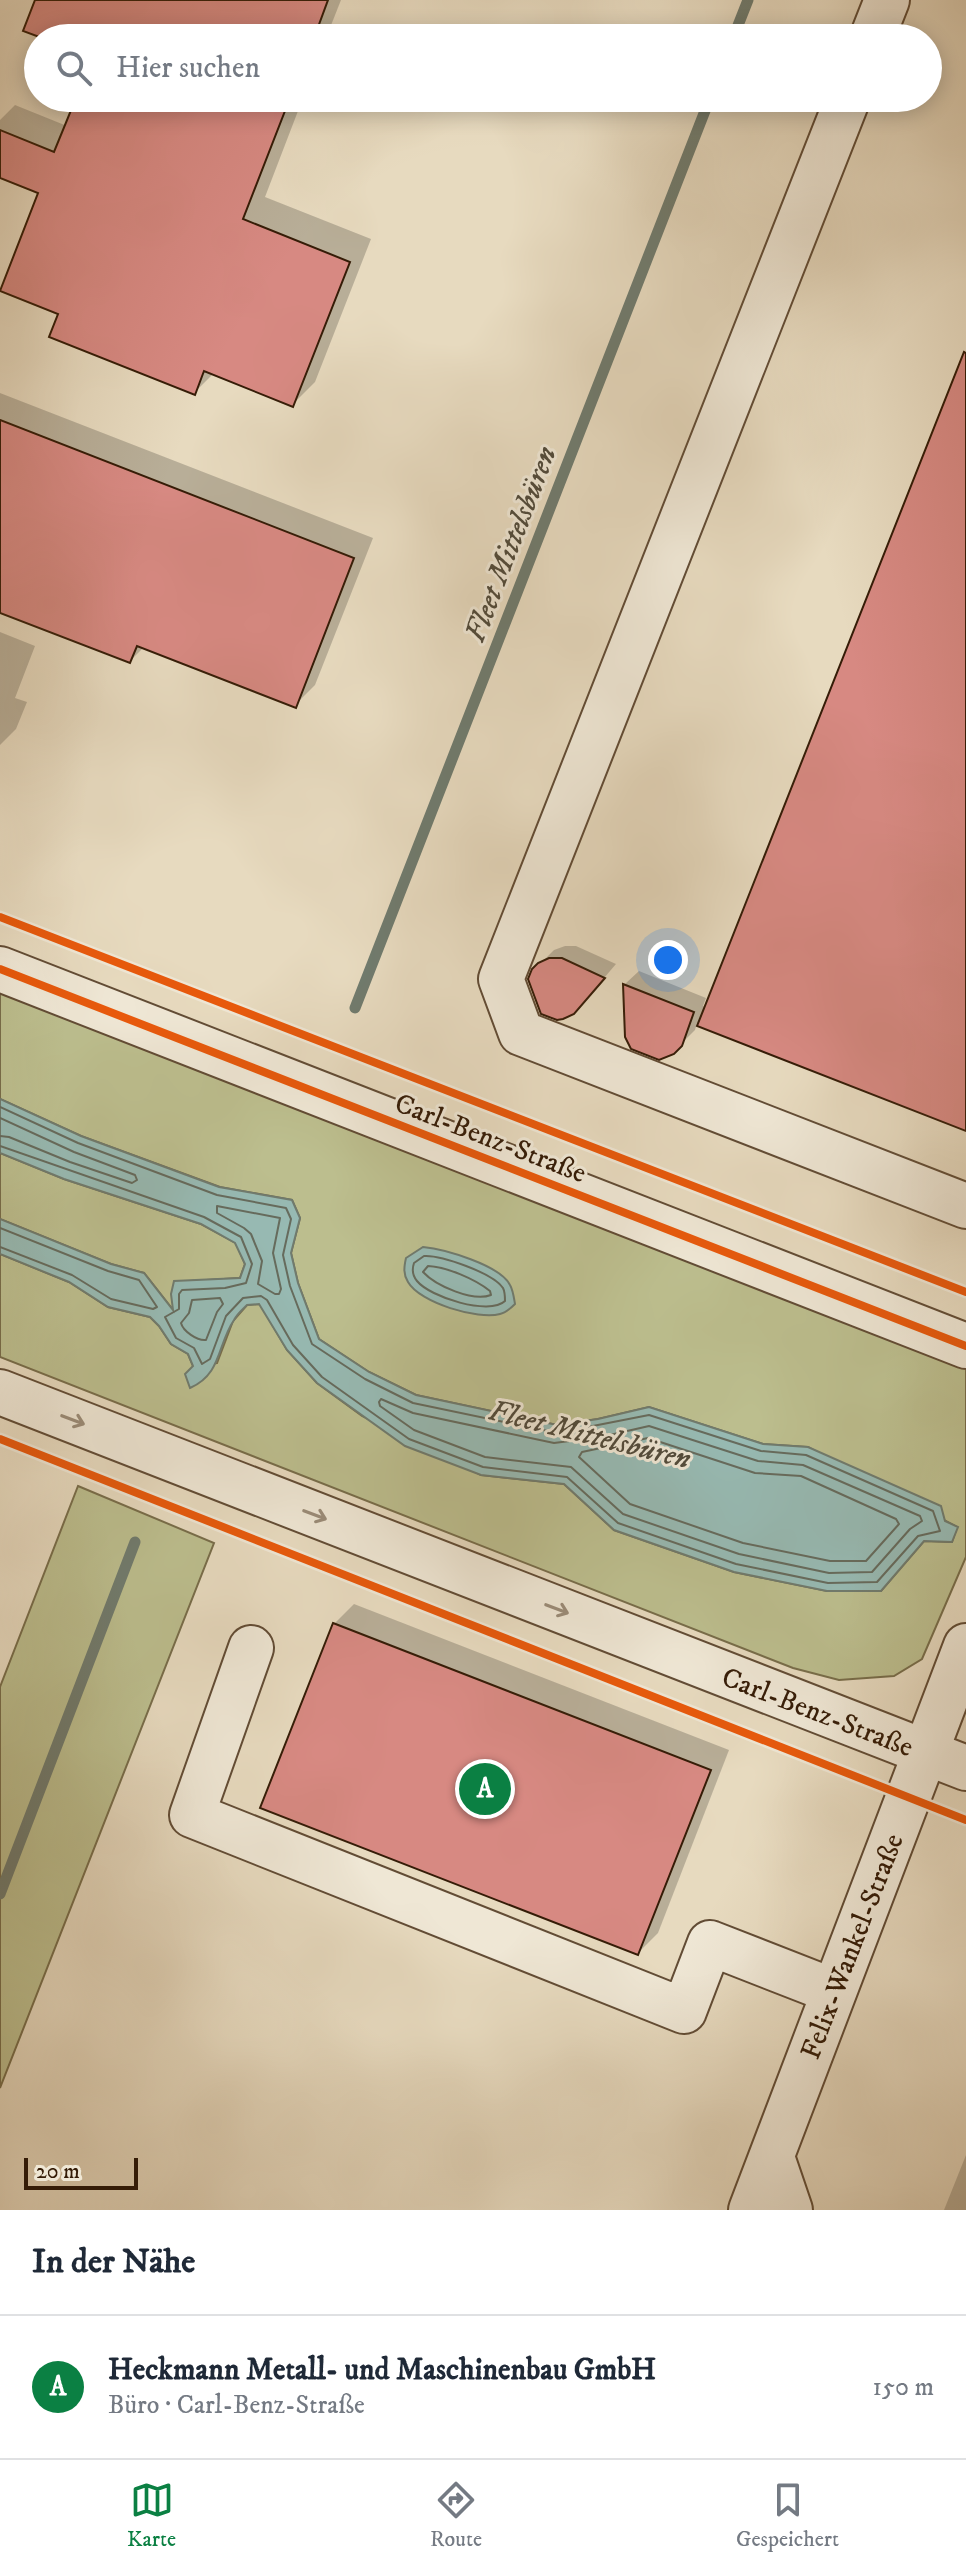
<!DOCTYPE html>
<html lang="de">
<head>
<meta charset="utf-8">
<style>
	:root { --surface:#fff; --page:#f6f6f7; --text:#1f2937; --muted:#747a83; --line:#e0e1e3; --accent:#0b8043 }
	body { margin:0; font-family:"IM FELL DW Pica",serif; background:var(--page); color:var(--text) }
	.scale { position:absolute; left:24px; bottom:20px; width:114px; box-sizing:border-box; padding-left:8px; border:4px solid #351c07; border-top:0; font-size:22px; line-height:28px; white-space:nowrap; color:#351c07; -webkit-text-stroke:6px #efe7d5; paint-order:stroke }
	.you { position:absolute; left:668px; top:960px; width:28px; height:28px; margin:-20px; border:6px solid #fff; border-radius:50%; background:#1a73e8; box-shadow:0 0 0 12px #1a73e833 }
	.badge { display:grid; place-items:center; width:52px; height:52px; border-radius:50%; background:var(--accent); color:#fff; font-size:26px; font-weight:700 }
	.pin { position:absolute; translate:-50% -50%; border:4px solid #fff; box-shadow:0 2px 8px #0006 }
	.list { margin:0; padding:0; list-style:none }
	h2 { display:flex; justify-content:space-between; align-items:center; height:104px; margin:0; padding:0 32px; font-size:34px }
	h2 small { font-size:26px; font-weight:400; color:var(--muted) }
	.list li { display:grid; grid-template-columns:52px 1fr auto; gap:24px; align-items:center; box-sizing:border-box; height:144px; padding:0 32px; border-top:2px solid var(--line) }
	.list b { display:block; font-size:30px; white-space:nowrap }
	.list p { margin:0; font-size:26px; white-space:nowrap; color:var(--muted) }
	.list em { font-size:26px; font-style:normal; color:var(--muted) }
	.icon { flex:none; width:44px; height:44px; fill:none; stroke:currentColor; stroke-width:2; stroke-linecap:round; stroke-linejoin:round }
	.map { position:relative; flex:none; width:966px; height:2210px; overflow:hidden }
	.search { position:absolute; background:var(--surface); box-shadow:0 4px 20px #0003; left:24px; right:24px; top:24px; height:88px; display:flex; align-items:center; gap:20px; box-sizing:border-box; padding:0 28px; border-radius:44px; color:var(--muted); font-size:30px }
	.sheet { height:248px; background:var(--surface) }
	nav { display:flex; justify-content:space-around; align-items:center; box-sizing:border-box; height:112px; border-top:2px solid var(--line); background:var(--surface); font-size:22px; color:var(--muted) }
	nav a { display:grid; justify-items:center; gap:4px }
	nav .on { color:var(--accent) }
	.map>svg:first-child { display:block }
	.green { fill:#bcbe8e; stroke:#786d4a; stroke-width:2 }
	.water { fill:#97bab3; stroke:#707b6e; stroke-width:2 }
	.shadow { fill:#0003 }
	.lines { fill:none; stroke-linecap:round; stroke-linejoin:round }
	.shore { stroke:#666b5d; stroke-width:2 }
	.stream { stroke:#707b6e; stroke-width:11 }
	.building { fill:#d78982; stroke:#351c07; stroke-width:2 }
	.minor-casing { stroke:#624c35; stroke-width:48 }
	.minor { stroke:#efe7d5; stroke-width:44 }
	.cycleway-casing { stroke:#efe7d5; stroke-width:13 }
	.cycleway { stroke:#e8590c; stroke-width:8 }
	.oneway { stroke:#9b8c78 }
	.labels { text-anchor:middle; stroke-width:6; stroke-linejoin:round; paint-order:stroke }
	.street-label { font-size:28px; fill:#351c07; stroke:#efe7d5 }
	.water-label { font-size:30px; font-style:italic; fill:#524b3b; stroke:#efe7d5 }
</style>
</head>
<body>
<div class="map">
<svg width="966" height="2210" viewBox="0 0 966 2210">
	<rect width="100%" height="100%" fill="#e7dabf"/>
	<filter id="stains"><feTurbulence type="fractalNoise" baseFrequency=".0025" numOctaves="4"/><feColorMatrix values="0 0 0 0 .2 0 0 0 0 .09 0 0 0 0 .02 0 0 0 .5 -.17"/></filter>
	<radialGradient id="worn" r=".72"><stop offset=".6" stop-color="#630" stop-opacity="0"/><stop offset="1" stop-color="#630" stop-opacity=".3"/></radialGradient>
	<g class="green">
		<polygon points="0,986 966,1359 966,1557 922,1659 894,1676 839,1680 793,1668 0,1357 0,1254 69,1282 108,1307 150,1317 159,1326 171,1344 188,1354 193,1366 217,1363 233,1321 247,1305 260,1304 287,1350 317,1383 362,1416 481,1475 564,1484 614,1530 734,1572 827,1591 881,1591 924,1541 952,1542 957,1527 808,1447 763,1444 649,1407 598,1419 557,1425 416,1395 369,1372 319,1339 298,1283 291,1253 300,1218 292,1200 220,1187 81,1136 0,1099"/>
		<polygon points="0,1153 64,1179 201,1224 236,1243 245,1264 240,1278 174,1282 174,1311 144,1273 111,1264 0,1219"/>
		<polygon points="78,1486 214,1543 0,2088 0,1687"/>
	</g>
	<g class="water">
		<path d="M0,1099l81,37 138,51 73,13 8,18 -9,35 7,30 21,56 50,33 47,23 141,30 41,-6 51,-12 114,37 45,3 133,59 4,15 13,6 -6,15 -28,-1 -43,50h-54l-93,-19 -120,-42 -50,-46 -83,-9 -76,-29 -88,-63 -30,-33 -28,-46 -12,1c-5,5 -10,9 -13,15 -17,25 -12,54 -44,68l-5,-14 8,-8 -5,-12 -17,-10 -12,-18 -9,-9 -42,-10 -39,-25 -69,-28v-35l111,45 33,9 29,37 -2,-16 3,-13 66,-3 5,-14 -10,-21 -34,-19 -137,-45 -64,-26z"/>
		<path d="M423,1247c21,2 77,18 87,38 3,5 4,13 5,19 -4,4 -9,9 -15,10 -22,6 -80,-11 -92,-32 -5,-8 -4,-15 -2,-24z"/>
	</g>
	<g class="shadow">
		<polygon points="37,0 341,0 326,38 47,38"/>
		<polygon points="79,98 303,98 265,197 371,239 315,382 292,405 214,373 195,392 61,313 40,192 0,176 0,120 15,105 67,126"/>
		<polygon points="966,353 966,1129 697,1023 695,1030 673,1052 627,1037 625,984 639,971 706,998 703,1006 707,1008"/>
		<polygon points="0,393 373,538 315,685 295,705 144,647 130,661 0,611"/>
		<polygon points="0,632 35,646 15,698 27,702 16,729 0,745"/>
		<polygon points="565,946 576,946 616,964 587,998 533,971 554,950"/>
		<polygon points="354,1604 729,1750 658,1933 638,1953 334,1624"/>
		<polygon points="966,2155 966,2210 944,2210"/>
	</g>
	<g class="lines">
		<g class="shore">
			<polyline points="0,1107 78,1143 217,1195 286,1208 291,1219 283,1255 290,1286 312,1344 365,1379 413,1403 557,1433 649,1415 761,1451 806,1455 933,1511 940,1531 918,1536 877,1582 828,1583 736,1564 618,1523 567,1477 483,1467 409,1439 322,1377 293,1345 267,1300 261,1296 243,1298 226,1316 210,1359 202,1364 194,1348 176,1338 165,1317 179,1309 179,1294 182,1290 225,1288 246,1283 252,1264 241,1237 204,1217 0,1146"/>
			<polyline points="0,1118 74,1152 135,1175 137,1180 132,1183 70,1162 9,1137 0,1136"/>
			<polygon points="217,1206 280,1218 273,1253 281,1289 279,1294 275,1294 258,1284 262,1261 251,1234 244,1228 217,1213"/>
			<polyline points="0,1228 108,1271 139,1280 157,1307 153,1309 111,1299 72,1275 0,1247"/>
			<path d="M424,1256c17,-1 69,17 79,32 2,4 2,10 2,13 -16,15 -75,-4 -88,-20 -5,-6 -5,-12 -3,-18z"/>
			<path d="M428,1266c19,1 47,13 62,25l1,4c-18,7 -55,-9 -68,-23z"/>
			<path d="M220,1298l3,6 -6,8 -11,28c-9,1 -23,-9 -25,-17l8,-10 3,-13z"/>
			<polygon points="381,1399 413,1413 554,1443 601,1437 649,1426 758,1461 803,1465 920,1516 922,1521 910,1529 872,1572 829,1573 739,1554 623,1514 571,1467 485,1457 414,1430 380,1406 379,1402"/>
			<polygon points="648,1438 755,1473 801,1476 896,1519 899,1524 866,1561 830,1561 743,1543 630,1504 579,1457 582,1452"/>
		</g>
		<g class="stream">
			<polyline points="733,38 748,0"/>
			<polyline points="355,1008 710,98"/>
			<polyline points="0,1894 135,1542"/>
		</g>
	</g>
	<g class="building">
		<polygon points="35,0 328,0 314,38 42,38 23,31"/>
		<polygon points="76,98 290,98 243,219 350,262 293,407 204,371 195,395 49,337 58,314 0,291 38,193 0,178 0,130 54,152"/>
		<polygon points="964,352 966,353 966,1131 697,1026"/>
		<polygon points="0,420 354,558 296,708 137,646 130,663 0,613"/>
		<polygon points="549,958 562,958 605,978 574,1014 563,1019 557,1020 541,1014 528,979 532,969 538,963"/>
		<polygon points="623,984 694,1012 682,1046 674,1054 659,1060 631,1049 625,1037"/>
		<polygon points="333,1623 711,1770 638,1955 260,1808"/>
	</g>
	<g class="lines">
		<defs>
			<g id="minor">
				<polyline points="872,38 887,0"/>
				<polyline points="848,98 501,979 521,1033 966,1206"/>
				<polyline points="0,969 966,1346"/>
				<polyline points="0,1392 966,1768"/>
				<polyline points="251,1648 192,1815 684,2011 710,1943 833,1991"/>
				<polyline points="772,2157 790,2210"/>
				<polyline points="751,2210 966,1646"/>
			</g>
		</defs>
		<use href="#minor" class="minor-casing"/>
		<use href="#minor" class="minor"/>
		<defs>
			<g id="cycleway">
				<polyline points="0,917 966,1292"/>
				<polyline points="0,969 966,1346"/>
				<polyline points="0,1439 966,1820"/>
			</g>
		</defs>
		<use href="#cycleway" class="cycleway-casing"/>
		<use href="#cycleway" class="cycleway"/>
	</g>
	<defs><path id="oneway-shaft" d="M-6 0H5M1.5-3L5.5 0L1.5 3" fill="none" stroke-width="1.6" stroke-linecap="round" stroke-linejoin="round" transform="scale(2)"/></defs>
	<g class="oneway">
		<use href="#oneway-shaft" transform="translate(73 1420) rotate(21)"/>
		<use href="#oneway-shaft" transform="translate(315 1515) rotate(21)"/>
		<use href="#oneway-shaft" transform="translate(557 1609) rotate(21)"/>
	</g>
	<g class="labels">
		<g class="street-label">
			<text transform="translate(491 1137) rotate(21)" y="10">Carl-Benz-Straße</text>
			<text transform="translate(818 1711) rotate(21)" y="10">Carl-Benz-Straße</text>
			<text transform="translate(851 1946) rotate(-69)" y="10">Felix-Wankel-Straße</text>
		</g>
		<g class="water-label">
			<text transform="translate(510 544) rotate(-69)" y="10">Fleet Mittelsbüren</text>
			<text transform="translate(590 1434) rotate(14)" y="10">Fleet Mittelsbüren</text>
		</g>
	</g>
	<rect width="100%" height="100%" filter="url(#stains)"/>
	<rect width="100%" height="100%" fill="url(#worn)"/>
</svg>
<div class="scale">20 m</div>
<div class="you"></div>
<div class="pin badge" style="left:485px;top:1789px">A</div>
<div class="search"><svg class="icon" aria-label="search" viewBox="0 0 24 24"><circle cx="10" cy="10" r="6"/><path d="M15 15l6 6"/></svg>Hier suchen</div>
</div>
<section class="sheet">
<h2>In der Nähe<small></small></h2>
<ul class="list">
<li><span class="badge">A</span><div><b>Heckmann Metall- und Maschinenbau GmbH</b><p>Büro · Carl-Benz-Straße</p></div><em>150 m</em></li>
</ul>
</section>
<nav>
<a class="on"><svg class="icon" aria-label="map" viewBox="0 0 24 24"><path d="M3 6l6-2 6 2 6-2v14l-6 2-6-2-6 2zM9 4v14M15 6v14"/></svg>Karte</a>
<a><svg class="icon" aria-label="directions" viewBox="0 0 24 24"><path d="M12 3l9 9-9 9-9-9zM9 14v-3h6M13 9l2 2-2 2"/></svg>Route</a>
<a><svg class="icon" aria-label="saved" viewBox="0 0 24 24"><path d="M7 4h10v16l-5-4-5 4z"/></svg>Gespeichert</a>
</nav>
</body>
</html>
